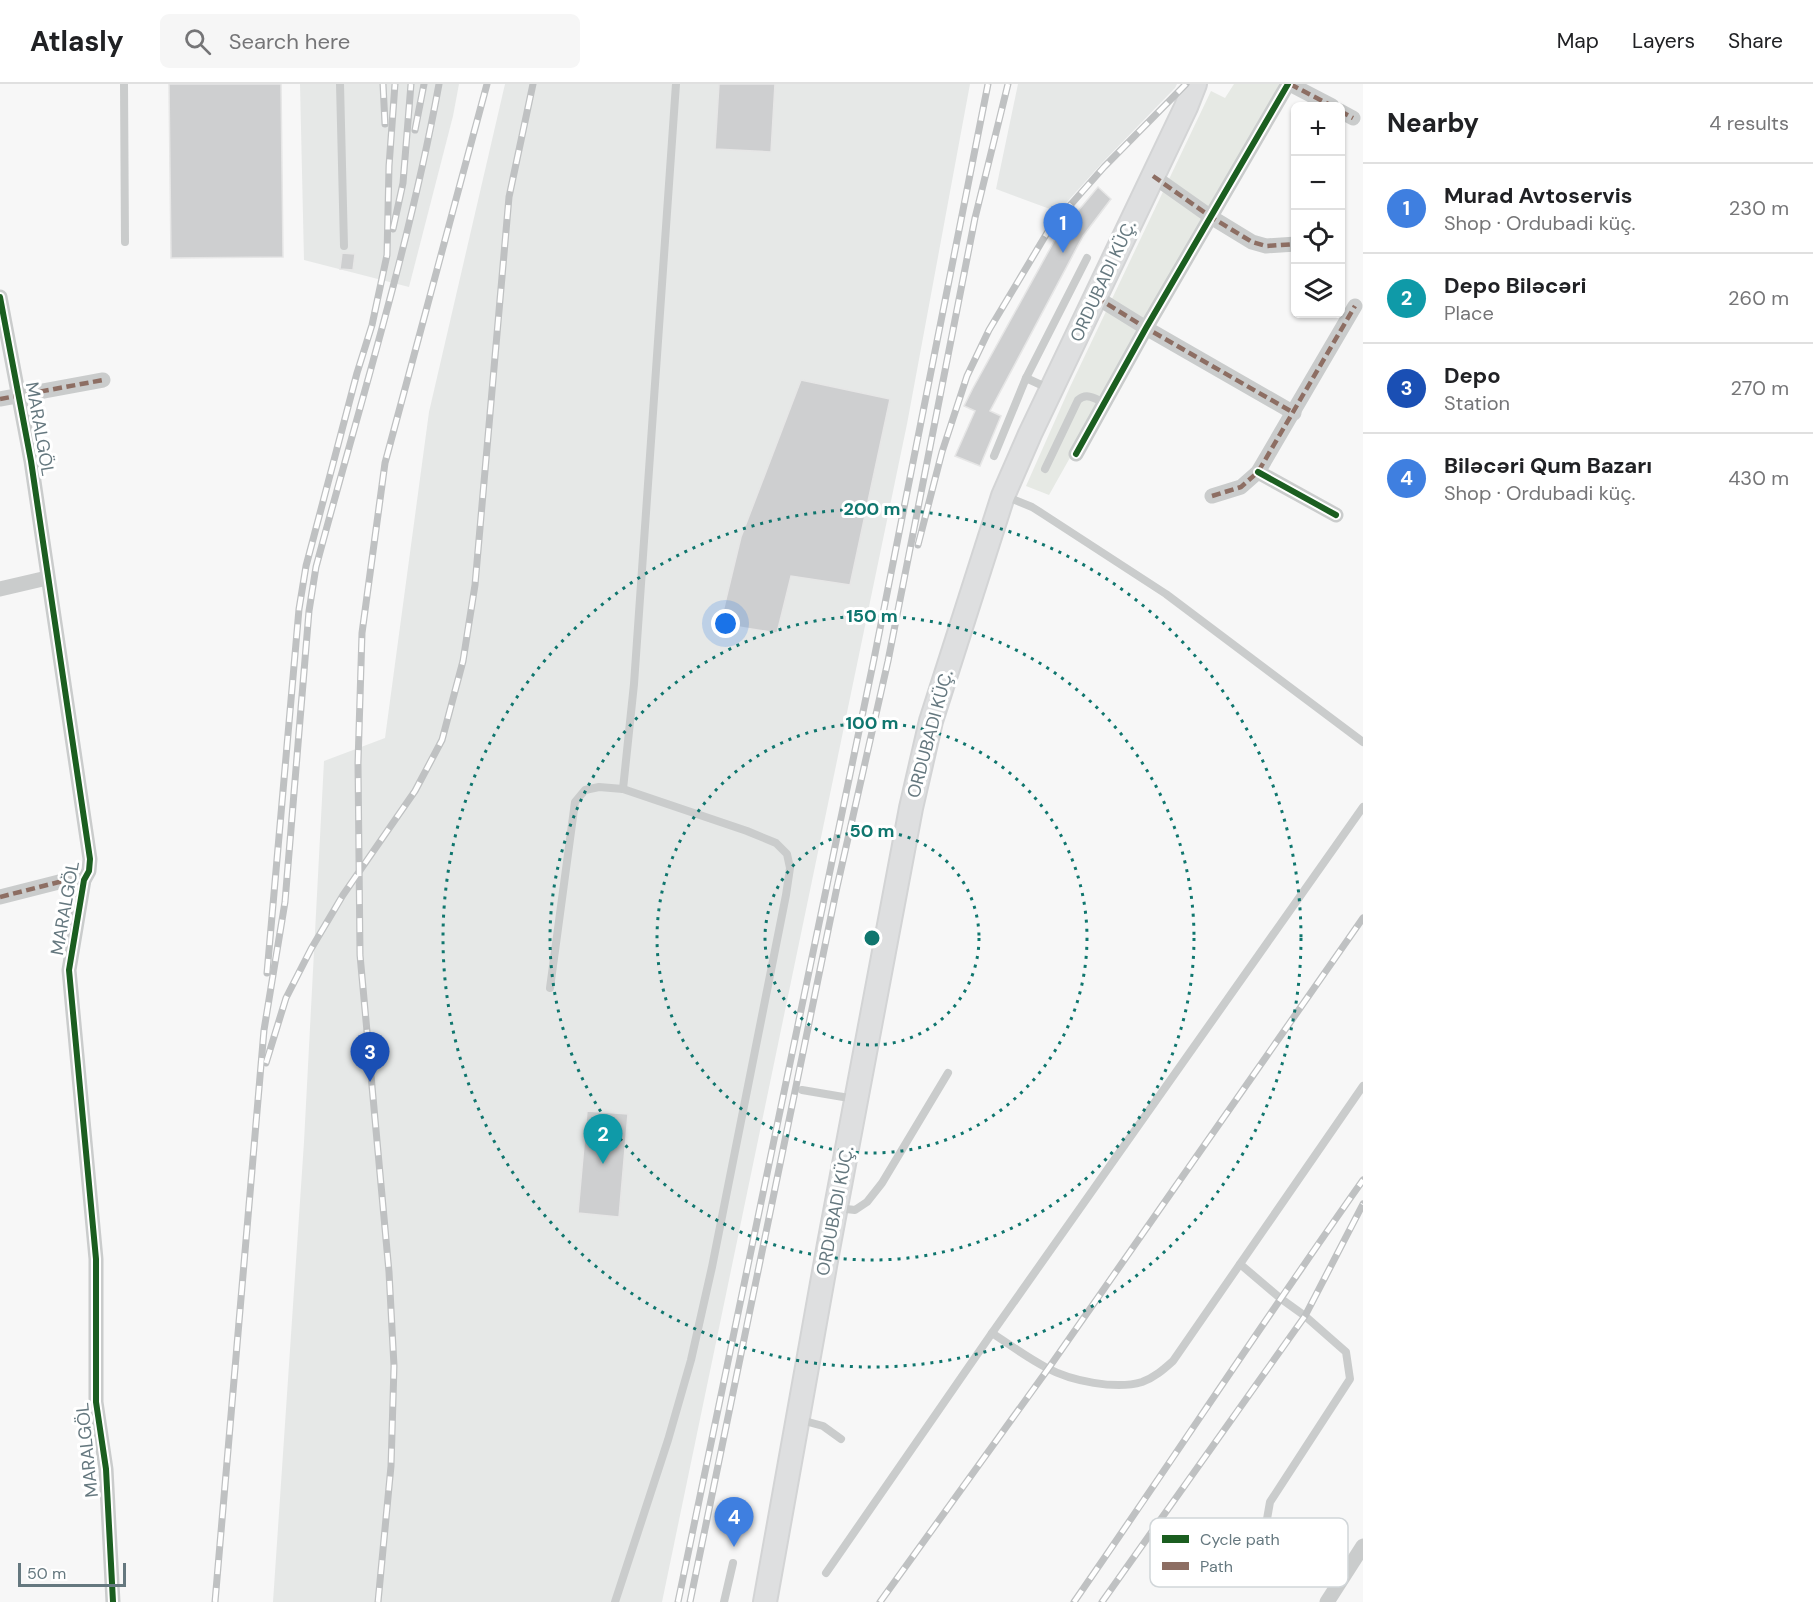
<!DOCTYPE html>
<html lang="en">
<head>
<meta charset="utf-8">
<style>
	:root { --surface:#fff; --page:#f6f6f6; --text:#202124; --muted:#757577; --line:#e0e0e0; --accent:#2563eb }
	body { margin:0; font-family:"DM Sans",sans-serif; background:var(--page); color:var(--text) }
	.controls { position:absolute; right:18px; top:18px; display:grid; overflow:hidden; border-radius:9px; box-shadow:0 2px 4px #0004 }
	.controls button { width:54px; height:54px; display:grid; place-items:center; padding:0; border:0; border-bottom:2px solid var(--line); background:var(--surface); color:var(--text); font:30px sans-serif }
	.scale { position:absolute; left:18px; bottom:15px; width:108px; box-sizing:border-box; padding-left:6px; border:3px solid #65787f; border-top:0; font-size:16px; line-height:21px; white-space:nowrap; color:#65787f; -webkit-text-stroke:4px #fff; paint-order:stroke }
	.you { position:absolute; left:726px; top:540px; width:21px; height:21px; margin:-15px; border:4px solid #fff; border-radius:50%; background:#1a73e8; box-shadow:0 0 0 9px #1a73e833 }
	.badge { display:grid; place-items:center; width:39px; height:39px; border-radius:50%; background:var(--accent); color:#fff; font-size:20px; font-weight:700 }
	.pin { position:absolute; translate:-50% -50px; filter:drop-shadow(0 2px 3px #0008) }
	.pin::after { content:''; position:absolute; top:32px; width:21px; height:18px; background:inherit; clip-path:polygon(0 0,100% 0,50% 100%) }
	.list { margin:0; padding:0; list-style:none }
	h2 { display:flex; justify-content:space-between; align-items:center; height:78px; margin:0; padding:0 24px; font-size:26px }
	h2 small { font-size:20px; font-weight:400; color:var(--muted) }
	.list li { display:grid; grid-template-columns:39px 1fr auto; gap:18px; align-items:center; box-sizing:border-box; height:90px; padding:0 24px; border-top:2px solid var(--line) }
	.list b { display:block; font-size:22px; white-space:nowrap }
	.list p { margin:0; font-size:20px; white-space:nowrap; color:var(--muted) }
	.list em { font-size:20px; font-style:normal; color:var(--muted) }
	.icon { flex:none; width:33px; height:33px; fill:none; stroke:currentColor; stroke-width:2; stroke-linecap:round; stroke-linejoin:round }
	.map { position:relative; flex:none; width:1363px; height:1518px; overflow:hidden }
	header { display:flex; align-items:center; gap:36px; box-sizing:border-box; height:84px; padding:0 30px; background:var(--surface); border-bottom:2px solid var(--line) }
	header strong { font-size:28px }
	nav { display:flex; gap:33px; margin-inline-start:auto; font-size:21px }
	.search { width:420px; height:54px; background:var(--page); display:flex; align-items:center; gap:15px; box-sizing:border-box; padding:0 21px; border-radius:9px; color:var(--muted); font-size:22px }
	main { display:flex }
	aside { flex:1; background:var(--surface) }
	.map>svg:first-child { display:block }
	.built { fill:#e6e8e7 }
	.green { fill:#e6e9e4 }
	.building { fill:#cecfd0; stroke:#e6e6e6; stroke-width:1.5 }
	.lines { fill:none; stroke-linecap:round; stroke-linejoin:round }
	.secondary-casing { stroke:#d3d4d5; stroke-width:26 }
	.service { stroke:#cacccc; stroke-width:8 }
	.minor { stroke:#cacccc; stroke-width:15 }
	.secondary { stroke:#dedfe0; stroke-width:22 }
	.rail-casing { stroke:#bfc1c2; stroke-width:7 }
	.rail { stroke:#fff; stroke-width:4.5; stroke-dasharray:14; stroke-linecap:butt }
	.quiet { stroke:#8d6e63; stroke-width:4.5; stroke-dasharray:9 4.5; stroke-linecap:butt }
	.cycleway-casing { stroke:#fff; stroke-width:10 }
	.cycleway { stroke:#1b5e20; stroke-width:6 }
	.ring { fill:none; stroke:#0f766e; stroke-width:3; stroke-dasharray:3 6 }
	.labels { text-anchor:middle; stroke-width:6; stroke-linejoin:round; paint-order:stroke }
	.street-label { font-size:18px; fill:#65787f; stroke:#fff }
	.key { fill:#fff; stroke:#d1d6d9; stroke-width:1.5 }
	.key-label { font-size:16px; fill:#65787f }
	.centre { fill:#0f766e; stroke:#fff; stroke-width:3 }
	.ring-label { font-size:18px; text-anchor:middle; font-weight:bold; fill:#0f766e; stroke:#fff; stroke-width:6; stroke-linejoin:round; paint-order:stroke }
</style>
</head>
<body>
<header>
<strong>Atlasly</strong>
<div class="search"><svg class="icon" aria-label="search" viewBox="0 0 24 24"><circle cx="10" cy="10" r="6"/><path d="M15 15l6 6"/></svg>Search here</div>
<nav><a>Map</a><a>Layers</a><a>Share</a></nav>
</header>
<main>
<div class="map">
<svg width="1363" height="1518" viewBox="0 0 1363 1518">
	<rect width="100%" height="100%" fill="#f7f7f7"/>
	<g class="built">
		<polygon points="300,0 459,0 453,32 409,203 304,176"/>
		<polygon points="505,0 970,0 907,340 662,1518 273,1518 304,1058 324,677 385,654 429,328"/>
		<polygon points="1018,0 1177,0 1175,4 1103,78 1058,128 996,105"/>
	</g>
	<polygon class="green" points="1234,0 1280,0 1049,411 1026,402 1070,303 1211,7 1225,14"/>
	<g class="building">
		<polygon points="169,0 281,0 283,173 171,174"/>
		<polygon points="719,0 775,0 771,68 715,65"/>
		<polygon points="1098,103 1111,115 1083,152 990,327 1001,332 980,382 955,372 975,327 964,322 973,304 1057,152"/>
		<polygon points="342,169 355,170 353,186 340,185"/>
		<polygon points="801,296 890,315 850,501 791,492 777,549 720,540 741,453"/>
		<polygon points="587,1027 628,1030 619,1133 578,1129"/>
	</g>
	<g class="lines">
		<defs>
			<polyline id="secondary" points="765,1518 829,1160 911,724 931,637 1003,412 1030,350 1186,23 1195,0"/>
		</defs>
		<use href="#secondary" class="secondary-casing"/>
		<g class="service">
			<polyline points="124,0 125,158"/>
			<polyline points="340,0 344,162"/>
			<polyline points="1026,294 1050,305"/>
			<polyline points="994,372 1026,294 1087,174"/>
			<path d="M1045,385l33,-69c9,-8 17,-1 27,3"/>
			<polyline points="1005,412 1032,423 1043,430 1166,510 1363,658"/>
			<polyline points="623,705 634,600 676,0"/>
			<polyline points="550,904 575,718 585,706 599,703 623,705 747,747 776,759 787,770 790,784 786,811 712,1183 691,1276 668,1356 615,1518"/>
			<polyline points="802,1006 855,1015"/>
			<polyline points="837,1124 855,1126 867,1118 882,1099 948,989"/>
			<polyline points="1240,1180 1280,1214 1305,1232 1346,1268 1350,1295 1270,1418 1267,1435 1271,1451 1310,1483"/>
			<path d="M992,1249c18,12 36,25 55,35 24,13 69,22 95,14 13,-5 21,-12 31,-21l190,-275"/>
			<polyline points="801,1336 823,1342 841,1355"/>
			<polyline points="826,1489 992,1249 1363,723"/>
			<polyline points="724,1518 733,1479"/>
		</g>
		<g class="minor">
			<polyline points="1290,0 1332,22"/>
			<polyline points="1340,27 1353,34"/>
			<polyline points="1153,92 1211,133 1252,158 1266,162 1296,160"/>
			<polyline points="0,213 31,377 90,775 89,787 84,796 69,886 96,1175 96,1318 106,1385 113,1518"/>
			<polyline points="1096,213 1146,244 1294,329"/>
			<polyline points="0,315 103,296"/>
			<polyline points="1076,370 1146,244 1288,0"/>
			<polyline points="1258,388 1336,431"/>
			<polyline points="1212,412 1241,403 1258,388 1355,222"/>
			<polyline points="0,505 47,494"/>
			<polyline points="0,813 59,798 84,796"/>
			<polyline points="1327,1518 1363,1462"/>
		</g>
		<use href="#secondary" class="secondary"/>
		<defs>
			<g id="rail">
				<polyline points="383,0 385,40"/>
				<polyline points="415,46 424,0"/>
				<polyline points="393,145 403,99 411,0"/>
				<polyline points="918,461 942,368 967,292 989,246 1050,144 1104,83 1186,0"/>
				<polyline points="267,889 299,525 306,482 357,289 372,241 387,171 389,82 395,0"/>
				<polyline points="266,979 286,914 311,865 343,811 415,707 442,656 463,577 475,501 509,113 533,0"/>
				<path d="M215,1518l49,-572 21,-128 24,-291 7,-44c43,-160 93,-319 123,-483"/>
				<polyline points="378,1518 391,1382 394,1282 389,1188 360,871 358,679 362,549 385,379 487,0"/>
				<polyline points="678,1518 874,575 988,0"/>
				<polyline points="690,1518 837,803 888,577 975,134 1008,0"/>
				<polyline points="880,1518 1048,1285 1363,834"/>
				<path d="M1074,1518c97,-140 191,-283 289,-422"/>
				<polyline points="1102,1518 1305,1232 1363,1120"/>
			</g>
		</defs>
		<use href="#rail" class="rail-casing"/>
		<use href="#rail" class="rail"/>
		<g class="quiet">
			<polyline points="1290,0 1332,22"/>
			<polyline points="1340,27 1353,34"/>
			<polyline points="1153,92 1211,133 1252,158 1266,162 1296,160"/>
			<polyline points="1096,213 1146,244 1294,329"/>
			<polyline points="0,315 103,296"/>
			<polyline points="1212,412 1241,403 1258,388 1355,222"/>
			<polyline points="0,813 59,798 84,796"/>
		</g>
		<defs>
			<g id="cycleway">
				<polyline points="0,213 31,377 90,775 89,787 84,796 69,886 96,1175 96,1318 106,1385 113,1518"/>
				<polyline points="1076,370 1146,244 1288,0"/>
				<polyline points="1258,388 1336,431"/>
			</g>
		</defs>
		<use href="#cycleway" class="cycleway-casing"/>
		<use href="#cycleway" class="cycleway"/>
	</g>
	<g class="ring">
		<circle cx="872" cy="854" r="107"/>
		<circle cx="872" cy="854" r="215"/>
		<circle cx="872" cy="854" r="322"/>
		<circle cx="872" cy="854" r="429"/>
	</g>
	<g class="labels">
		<g class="street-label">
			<text transform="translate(1103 197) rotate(-65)" y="6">ORDUBADI KÜÇ.</text>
			<text transform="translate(40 345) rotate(80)" y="6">MARALGÖL</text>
			<text transform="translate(930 650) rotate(-75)" y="6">ORDUBADI KÜÇ.</text>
			<text transform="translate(65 824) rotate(-80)" y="6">MARALGÖL</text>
			<text transform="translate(835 1127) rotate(-79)" y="6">ORDUBADI KÜÇ.</text>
			<text transform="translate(87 1366) rotate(-96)" y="6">MARALGÖL</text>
		</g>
	</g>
	<rect x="1150" y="1434" width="198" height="69" rx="9" class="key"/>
	<rect x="1162" y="1451" width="27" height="8" fill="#1b5e20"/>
	<rect x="1162" y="1478" width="27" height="8" fill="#8d6e63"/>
	<g class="key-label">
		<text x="1200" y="1461">Cycle path</text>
		<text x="1200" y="1488">Path</text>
	</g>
	<circle cx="872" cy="854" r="9" class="centre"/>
	<g class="ring-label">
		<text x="872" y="431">200 m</text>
		<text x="872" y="538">150 m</text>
		<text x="872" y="645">100 m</text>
		<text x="872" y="753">50 m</text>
	</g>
</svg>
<div class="controls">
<button>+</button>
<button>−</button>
<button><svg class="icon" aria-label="locate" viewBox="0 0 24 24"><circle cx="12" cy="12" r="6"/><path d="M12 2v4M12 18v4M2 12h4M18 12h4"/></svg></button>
<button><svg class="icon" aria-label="layers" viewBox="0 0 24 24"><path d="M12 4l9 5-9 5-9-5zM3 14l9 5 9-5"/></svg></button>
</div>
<div class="scale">50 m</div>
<div class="you"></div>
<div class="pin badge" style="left:1063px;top:169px;background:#3f7fe0">1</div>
<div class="pin badge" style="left:603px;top:1080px;background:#0f9aa8">2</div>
<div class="pin badge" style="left:370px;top:998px;background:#1a4fb4">3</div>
<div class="pin badge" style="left:734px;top:1463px;background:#3f7fe0">4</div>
</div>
<aside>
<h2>Nearby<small>4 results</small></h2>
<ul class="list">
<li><span class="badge" style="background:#3f7fe0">1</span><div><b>Murad Avtoservis</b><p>Shop · Ordubadi küç.</p></div><em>230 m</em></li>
<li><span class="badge" style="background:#0f9aa8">2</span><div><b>Depo Biləcəri</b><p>Place</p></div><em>260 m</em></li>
<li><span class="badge" style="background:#1a4fb4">3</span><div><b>Depo</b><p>Station</p></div><em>270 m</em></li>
<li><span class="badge" style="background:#3f7fe0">4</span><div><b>Biləcəri Qum Bazarı</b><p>Shop · Ordubadi küç.</p></div><em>430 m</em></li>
</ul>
</aside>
</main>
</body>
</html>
